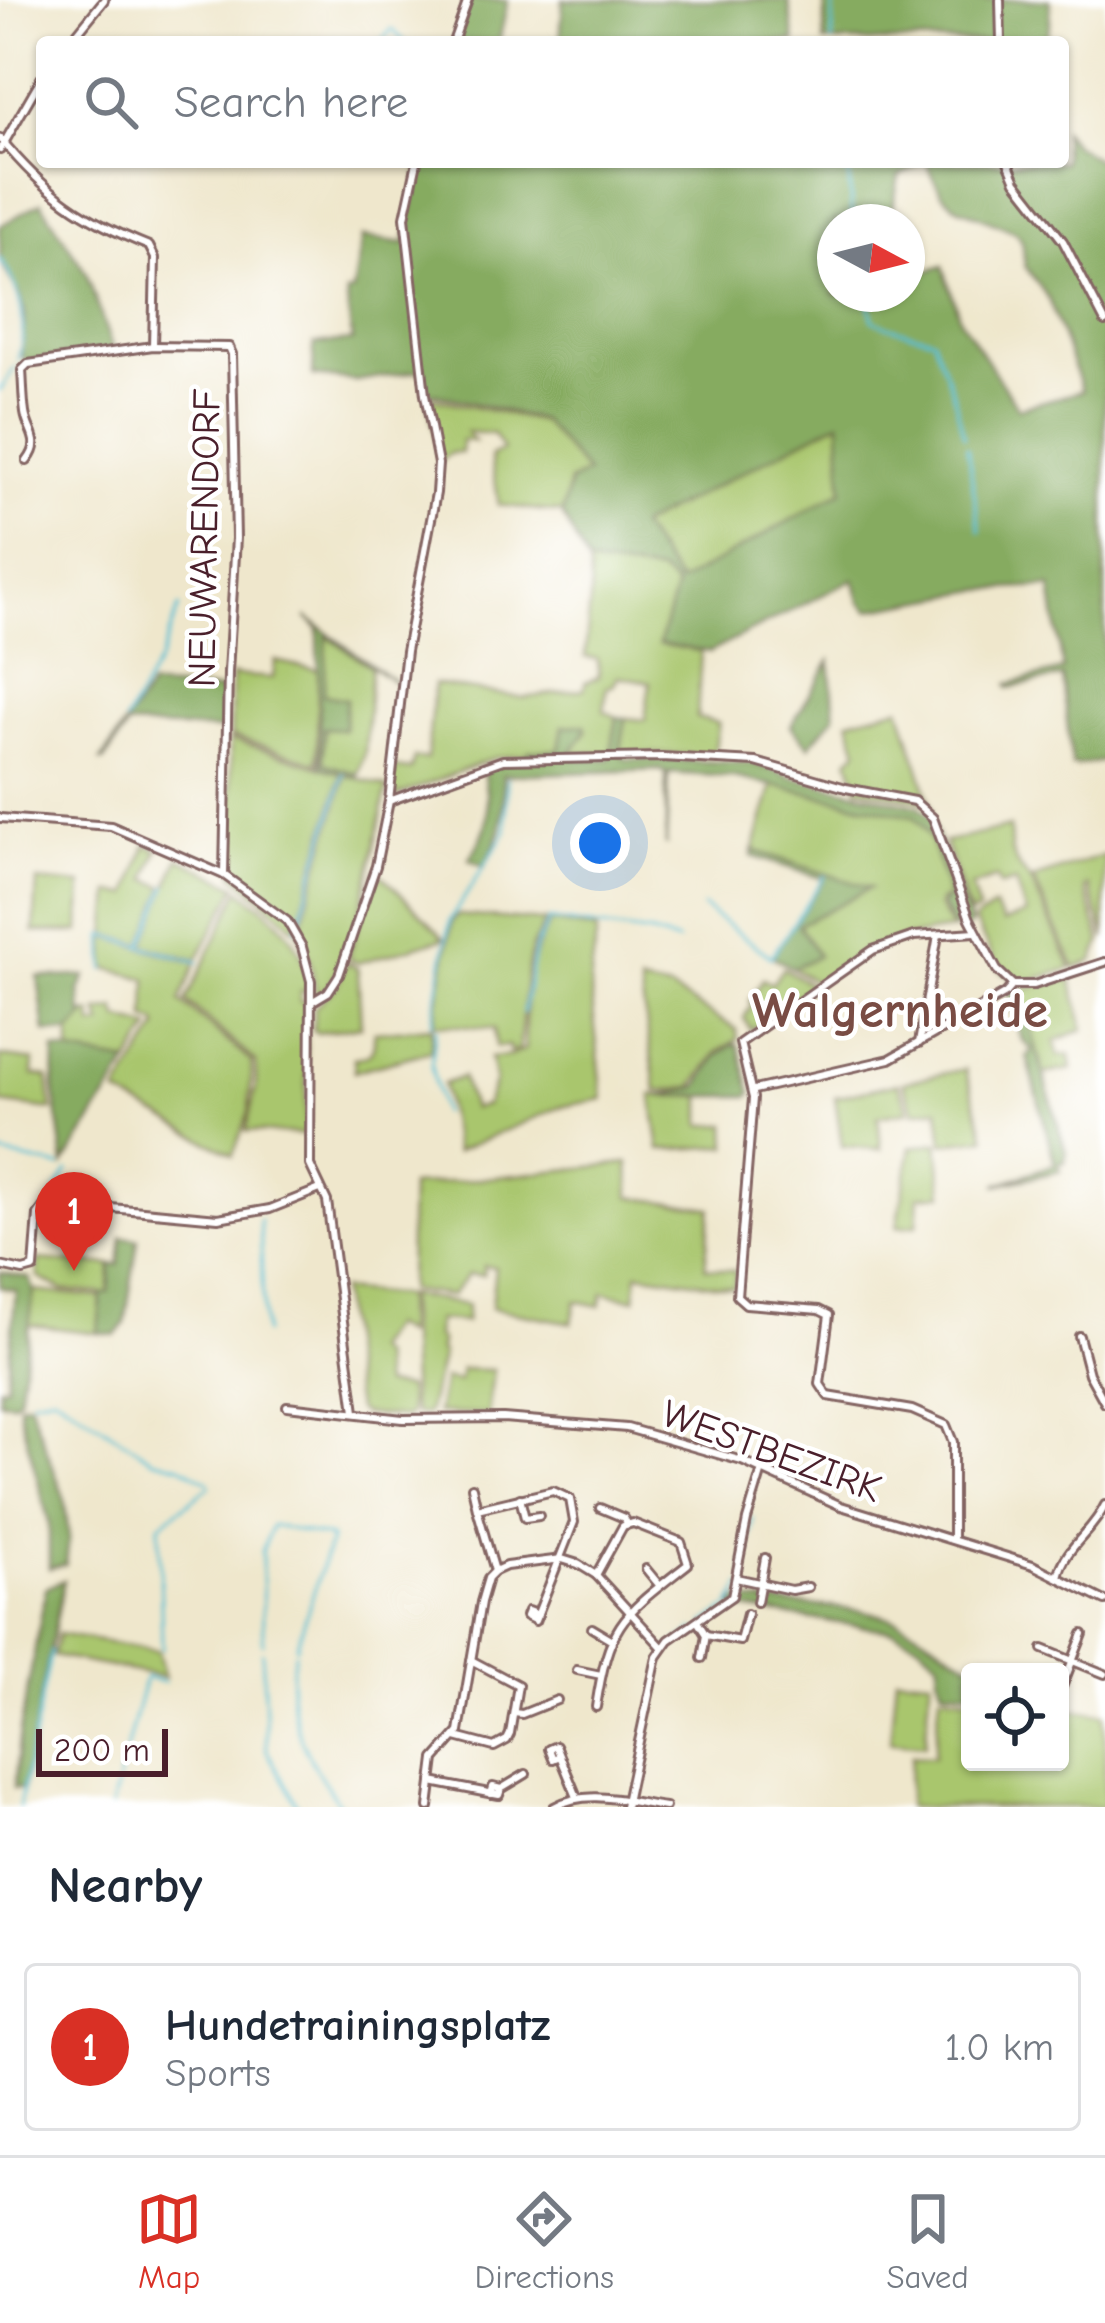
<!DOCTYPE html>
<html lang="en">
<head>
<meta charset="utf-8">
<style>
	:root { --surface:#fff; --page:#f6f6f7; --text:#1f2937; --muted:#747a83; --line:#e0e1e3; --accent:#d93025 }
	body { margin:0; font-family:"Comic Neue",sans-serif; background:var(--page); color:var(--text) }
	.controls { position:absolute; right:36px; bottom:36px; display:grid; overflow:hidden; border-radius:12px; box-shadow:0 3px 9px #0004 }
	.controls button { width:108px; height:108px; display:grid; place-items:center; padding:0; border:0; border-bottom:3px solid var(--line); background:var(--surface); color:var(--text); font:60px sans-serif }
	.compass { position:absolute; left:817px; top:204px; width:108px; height:108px; border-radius:50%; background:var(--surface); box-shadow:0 3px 9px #0004; rotate:97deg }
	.scale { position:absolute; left:36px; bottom:30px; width:132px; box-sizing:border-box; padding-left:12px; border:6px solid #4a1f2b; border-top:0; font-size:33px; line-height:42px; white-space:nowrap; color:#4a1f2b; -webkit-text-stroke:9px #fff; paint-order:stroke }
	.you { position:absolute; left:600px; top:843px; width:42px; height:42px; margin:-30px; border:9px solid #fff; border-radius:50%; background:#1a73e8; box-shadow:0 0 0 18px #1a73e833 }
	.badge { display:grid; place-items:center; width:78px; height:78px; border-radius:50%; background:var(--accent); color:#fff; font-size:39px; font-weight:700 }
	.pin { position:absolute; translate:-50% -99px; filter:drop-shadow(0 3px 6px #0008) }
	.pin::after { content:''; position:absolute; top:63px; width:42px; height:36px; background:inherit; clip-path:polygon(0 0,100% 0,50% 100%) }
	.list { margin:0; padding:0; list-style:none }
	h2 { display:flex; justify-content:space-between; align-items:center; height:156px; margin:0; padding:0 48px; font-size:51px }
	h2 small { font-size:39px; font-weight:400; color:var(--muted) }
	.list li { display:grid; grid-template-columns:78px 1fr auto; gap:36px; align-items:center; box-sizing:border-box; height:168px; margin:0 24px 24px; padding:0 24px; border:3px solid var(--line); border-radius:12px }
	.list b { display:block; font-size:45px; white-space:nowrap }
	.list p { margin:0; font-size:39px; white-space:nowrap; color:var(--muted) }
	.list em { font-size:39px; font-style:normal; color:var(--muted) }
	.icon { flex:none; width:66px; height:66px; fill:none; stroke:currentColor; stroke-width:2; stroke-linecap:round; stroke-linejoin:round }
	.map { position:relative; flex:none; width:1105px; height:1807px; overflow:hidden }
	.search { position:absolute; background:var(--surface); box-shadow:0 3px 9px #0004; left:36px; right:36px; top:36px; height:132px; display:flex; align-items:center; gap:30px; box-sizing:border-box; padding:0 42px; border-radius:12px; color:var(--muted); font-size:45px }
	.sheet { height:348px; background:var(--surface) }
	nav { display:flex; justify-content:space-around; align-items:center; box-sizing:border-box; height:168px; border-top:3px solid var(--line); background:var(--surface); font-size:33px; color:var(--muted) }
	nav a { display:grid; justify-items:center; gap:6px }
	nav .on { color:var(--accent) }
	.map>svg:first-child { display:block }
	.green { fill:#a9c66d; stroke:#7a724c; stroke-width:3 }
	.forest { fill:#86ab60; stroke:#686546; stroke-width:3; fill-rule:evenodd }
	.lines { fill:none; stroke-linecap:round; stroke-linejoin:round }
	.stream { stroke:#56bfd3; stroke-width:3 }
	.street-casing { stroke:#846563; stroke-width:12 }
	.street { stroke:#fff; stroke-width:6 }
	.labels { text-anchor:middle; stroke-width:9; stroke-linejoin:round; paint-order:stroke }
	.street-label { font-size:39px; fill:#4a1f2b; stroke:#fff }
	.district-label { font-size:51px; font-weight:bold; fill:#794c44; stroke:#fff }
</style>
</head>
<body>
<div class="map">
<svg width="1105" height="1807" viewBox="0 0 1105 1807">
	<rect width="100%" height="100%" fill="#fff"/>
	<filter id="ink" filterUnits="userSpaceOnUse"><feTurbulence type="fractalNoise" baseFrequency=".00833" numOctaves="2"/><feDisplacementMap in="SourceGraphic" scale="24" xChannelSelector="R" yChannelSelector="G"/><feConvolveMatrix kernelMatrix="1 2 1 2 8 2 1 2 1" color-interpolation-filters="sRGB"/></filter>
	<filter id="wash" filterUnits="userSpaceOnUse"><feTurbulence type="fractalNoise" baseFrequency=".004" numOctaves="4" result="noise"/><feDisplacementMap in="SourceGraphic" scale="48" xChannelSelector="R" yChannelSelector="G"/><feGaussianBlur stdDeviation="2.7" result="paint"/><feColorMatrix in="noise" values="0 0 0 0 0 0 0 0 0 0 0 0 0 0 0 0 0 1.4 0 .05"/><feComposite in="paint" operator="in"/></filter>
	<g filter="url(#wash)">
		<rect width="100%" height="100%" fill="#efe7cc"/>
		<g class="green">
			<path d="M432,398l110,24 45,51 -18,9 -6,31 -65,-8c1,-20 -7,-29 -7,-49l12,-6 -10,-16 -26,-2 7,9 -12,-1 -1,13h-10l-11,8 -12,-60z"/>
			<polygon points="841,420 843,491 680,584 638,527"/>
			<polygon points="588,564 663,573 676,588 659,644 701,651 697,718 719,723 714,755 620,753 626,718 645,720 650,682 618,676 613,686 607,687 604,711 617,717 611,753 571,753 586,732 563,727 559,751 494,758 395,797 391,795 393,768 411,770 414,758 427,759 434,684 524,698 584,689 585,682 599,677 598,659 585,657 591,589"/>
			<polygon points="326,635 371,667 365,753 358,774 323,764 324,727 344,729 346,700 324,696"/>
			<polygon points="275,661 318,670 317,763 231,736 232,675 273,678"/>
			<polygon points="900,707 932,809 923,801 858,788 849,759 858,750 849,720"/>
			<polygon points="230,739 342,774 296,929 234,874"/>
			<path d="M346,775l41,12c-12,54 -27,165 -65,206h-6l-6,-35 -11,-26z"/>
			<path d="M773,785l140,31c22,18 27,56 35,83l-8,1 -2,6 14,24c-54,5 -91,23 -136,52l-24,-14 25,-12 -19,-31 70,-37 -114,-38z"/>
			<polygon points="1010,827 1011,850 1017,864 1031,881 1072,968 1020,984 999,969 974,921 994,907 1003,923 1026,914 1015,882 1000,886 996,878 971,887 979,911 970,915 945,842"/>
			<polygon points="146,845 158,850 147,879 165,887 142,944 107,935 111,893 129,895"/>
			<polygon points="1105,855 1105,939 1089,886 1085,888 1101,942 1093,961 1075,968 1033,879"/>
			<polygon points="179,858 237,886 197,960 144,945"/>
			<polygon points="377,870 445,938 358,963 348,958"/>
			<polygon points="37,881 82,885 80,932 34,932"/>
			<path d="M240,889c36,28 67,52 69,102h-8l-1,10 7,1 -1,133 -60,-4 10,-44v-25l-70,-61z"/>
			<polygon points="458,915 545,921 532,947 526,977 519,1051 510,1052 509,1046 496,1047 494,1029 434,1024 452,921"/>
			<path d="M551,922l46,8 -7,52 13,117 -43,8 -105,45 -12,-68 19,-7 10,32 14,-4 9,-24 -5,-23 20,-2 15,-7c-1,-38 2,-96 26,-127z"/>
			<polygon points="106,937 196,963 180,1001 252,1062 249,1112 233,1155 117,1094 158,1028 157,1023 146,1019 147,979 106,968"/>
			<polygon points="347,962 358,969 361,1026 318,1033 313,1031 314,1008 337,986"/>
			<polygon points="783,968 813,986 750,1030 744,1018 752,1004 749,1001 763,979 772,984"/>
			<polygon points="1071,978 1084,1029 1055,1041 1058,1056 1070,1055 1072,1069 1043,1074 1026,1011 1016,990"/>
			<polygon points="640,984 670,990 736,1029 738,1039 717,1052 693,1087 657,1091"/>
			<polygon points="116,1009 119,1019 151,1028 129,1063 70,1053 70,1033 87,1014 92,1014 93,1026 102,1025 99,1012"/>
			<path d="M432,1027l-1,24 -76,20 -1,-13c19,-1 21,-9 20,-26z"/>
			<polygon points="0,1056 34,1061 33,1075 48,1077 52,1110 0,1103"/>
			<polygon points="965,1069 986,1138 943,1143 939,1108 914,1111 903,1082"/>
			<polygon points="898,1083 909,1111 878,1116 881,1149 842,1146 835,1097"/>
			<polygon points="652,1095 702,1097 702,1125 727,1125 728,1146 660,1150"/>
			<polygon points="938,1143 943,1194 919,1196 917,1225 897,1227 911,1147"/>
			<polygon points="629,1163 630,1197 711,1208 705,1267 736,1271 734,1287 638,1273 635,1299 603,1293 600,1306 576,1301 572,1323 491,1308 495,1267 484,1266 483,1275 468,1274 451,1296 408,1290 410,1186"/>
			<polygon points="38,1260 111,1265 108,1294 62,1290 38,1277"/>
			<polygon points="340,1290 404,1296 405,1335 390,1326 373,1350 380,1357 383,1385 407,1388 410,1413 405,1417 362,1414 356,1409"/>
			<polygon points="34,1291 101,1297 98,1333 29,1325"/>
			<polygon points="407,1295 467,1305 465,1322 437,1320 436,1338 440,1340 439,1352 442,1353 427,1414 415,1414 412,1403"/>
			<polygon points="461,1369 493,1370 488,1415 437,1413 444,1379 459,1381"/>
			<polygon points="58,1634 158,1651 164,1677 53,1656"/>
			<polygon points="896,1676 931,1679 925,1745 890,1742"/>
			<polygon points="940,1694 970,1697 970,1762 1060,1762 1060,1709 1105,1713 1105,1807 907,1807 911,1756 934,1757"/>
		</g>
		<g class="forest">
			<polygon points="470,0 508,0 499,42 456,42"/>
			<polygon points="563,0 788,0 795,42 560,42"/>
			<polygon points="825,0 1050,0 1050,24 1045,42 824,42"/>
			<path d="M1063,131l9,12 33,22v596l-33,5 -10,-89 -53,11 -1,-4 55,-14 -12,-83 -71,3 -111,20 -9,-9 -6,-22 -144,73 -51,-8 17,-57 -14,-14 -74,-9 -26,-50 8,-32 17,-9 -46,-53 -114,-28 -4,-22 -67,11 -43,-5 1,-32 38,-3 -6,-48 7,-1 9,-55 43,6 16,-81h504l-26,14 -9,46h-55v72h72v-47l14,26 22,-7 17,53 58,89 64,-17 -34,-93 -23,-32 -3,-25 -6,-9 -59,-25 -15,-13 -16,-32h137zM840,421l2,70 -163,92 -40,-57z"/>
			<polygon points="41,202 86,273 113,350 27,363 21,354 25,314 21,298 0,261 0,226"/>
			<polygon points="306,617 399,685 327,636 324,695 346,699 344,729 324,728 323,763 358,774 357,778 320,767 318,629"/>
			<polygon points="830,661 835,716 809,746 791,726"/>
			<polygon points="150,687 224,690 223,730 128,726 104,761 101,761"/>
			<path d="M617,717l9,1 -6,35 5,6 127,4 40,14 126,29 12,11 41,108 -7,5 -12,-3 -11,-23 7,-6c-8,-26 -13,-64 -35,-82l-179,-39 -65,-4 -3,73v-73l-6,-3 -157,5c0,45 3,51 -19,92l-15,-8c25,-35 19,-51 14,-91l41,-9 5,-8 30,-1 4,-24 22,-1 1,6 -16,23 3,5h37z"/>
			<polygon points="753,850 870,888 799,925 818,956 792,968 772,956 824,879 752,856"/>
			<polygon points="86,976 80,991 82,1014 87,1014 70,1033 45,1032 38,977"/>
			<polygon points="1016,990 1026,1011 1066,1153 1065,1162 1059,1164 1060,1171 996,1185 1055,1164 1027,1056 1032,1050 1022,1040 1009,999 1008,994"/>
			<polygon points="733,1044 738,1045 752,1093 749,1096 659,1096 698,1087 718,1055"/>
			<polygon points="55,1050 129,1063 64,1165 54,1086"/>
			<polygon points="122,1237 138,1239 125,1324 116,1335 98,1333 102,1294 109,1293 111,1265 119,1265"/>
			<polygon points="0,1272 30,1278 34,1291 19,1398 14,1402 0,1401 0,1386 6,1386 16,1291 0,1287"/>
			<polygon points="29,1402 64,1497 69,1538 66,1564 49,1568 49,1522 20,1414 19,1404"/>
			<polygon points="64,1580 23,1789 14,1788 20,1731 46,1588"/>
			<path d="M739,1600c50,6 99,3 148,17 27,8 70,40 98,55h-15v19l-27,-2 -5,-13 1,-15 -19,-17 -27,-13 -162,-24z"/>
		</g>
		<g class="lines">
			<g class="stream">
				<polyline points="380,42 392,29 405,42"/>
				<polyline points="832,42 834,0"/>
				<polyline points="848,162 852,222"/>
				<path d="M0,259c22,33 28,63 18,101"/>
				<path d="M868,298l5,22c22,11 38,11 60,19l20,54 11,43"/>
				<polyline points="0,391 15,367"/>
				<polyline points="967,447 980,531"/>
				<polyline points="125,722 160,659 179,607"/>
				<polyline points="703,907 771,957 825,876"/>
				<polyline points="297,929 344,774"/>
				<polyline points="143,944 167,886"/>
				<polyline points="105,970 104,935 198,962"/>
				<polyline points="523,1013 535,948 549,920 652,934 678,942"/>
				<polyline points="432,1024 450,920 506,832 507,779"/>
				<polyline points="436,1029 431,1066 442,1113"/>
				<polyline points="0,1154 60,1167"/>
				<polyline points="52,1198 68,1171"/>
				<polyline points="260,1220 264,1333"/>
				<polyline points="32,1399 54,1395 152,1459 181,1466 209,1482"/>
				<polyline points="744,1574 753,1518"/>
				<polyline points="705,1624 730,1607 742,1585"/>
				<polyline points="263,1643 262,1551 272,1525 331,1538 296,1647"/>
				<polyline points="162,1649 159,1525 210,1486"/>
				<polyline points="667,1651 696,1629"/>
				<polyline points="262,1652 267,1751 299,1807"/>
				<path d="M295,1653c-14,64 10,102 46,154"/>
				<polyline points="19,1807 51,1652"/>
				<polyline points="111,1807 145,1678 164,1682"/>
			</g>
		</g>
	</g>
	<g filter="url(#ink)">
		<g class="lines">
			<defs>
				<g id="street">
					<polyline points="1000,0 1001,42"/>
					<polyline points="70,42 104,0"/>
					<polyline points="453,42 468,0"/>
					<path d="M0,138c45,55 83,82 149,108l6,12 -2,88"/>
					<polyline points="0,150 42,77"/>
					<polyline points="1008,162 1016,181 1063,241 1105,322"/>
					<path d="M27,461c16,-20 1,-28 -2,-48 -2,-14 -2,-29 -3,-43l6,-6 125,-18 76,1 3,7 4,184 -8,134 -4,203"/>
					<polyline points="389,801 503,760 662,757 756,762 846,788 914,801 933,818 970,919 997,970 1013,985 1034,985 1105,962"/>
					<polyline points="0,818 111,826 224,875 287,921 302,947 311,981 310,1165 327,1201 355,1412"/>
					<polyline points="313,1001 328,992 339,975 376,866 389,801 406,651 436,493 438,464 425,395 405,217 417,162"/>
					<polyline points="924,1018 949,1022"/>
					<polyline points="919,1043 938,935"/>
					<polyline points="754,1090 890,1059 1006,993 1013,985"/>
					<polyline points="0,1266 23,1271 34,1268 38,1215 47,1202 218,1218 270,1209 320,1189"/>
					<polyline points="1079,1336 1089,1374 1105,1403"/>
					<polyline points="287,1406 403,1419 503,1418 627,1428 742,1461 841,1506 1033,1565 1105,1601"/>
					<polyline points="472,1487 477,1509"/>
					<polyline points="520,1498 525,1518 539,1516"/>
					<polyline points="600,1508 624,1518 627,1523"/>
					<polyline points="953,1539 953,1442 946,1425 912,1410 828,1396 820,1384 829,1315 819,1310 746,1304 737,1296 753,1098 740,1043 873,950 914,936 976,932"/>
					<polyline points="646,1569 660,1586"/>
					<polyline points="495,1571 477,1509 553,1491 570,1499 574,1522 535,1621"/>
					<path d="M596,1575l27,-49 10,-3 48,19 7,22c-65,51 -79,57 -92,143"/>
					<path d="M1058,1577c7,-31 34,-44 47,-72"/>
					<polyline points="736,1578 791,1590 808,1587"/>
					<polyline points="757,1602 765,1558"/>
					<polyline points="534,1620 526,1616 528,1611 538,1615"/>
					<polyline points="697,1621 706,1635 740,1641 747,1614"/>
					<polyline points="592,1628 612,1640"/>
					<polyline points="1043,1649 1105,1674"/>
					<polyline points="702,1658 706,1635"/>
					<polyline points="577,1670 601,1675"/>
					<polyline points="1062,1687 1083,1634"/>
					<polyline points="514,1713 522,1714 557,1700"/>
					<polyline points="456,1737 494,1747 507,1740 510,1734 518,1685 471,1660"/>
					<polyline points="560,1756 553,1759 549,1749 556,1746 577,1797"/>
					<polyline points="432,1782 499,1795 501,1789 493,1787 491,1794"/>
					<polyline points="501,1789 526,1774"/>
					<polyline points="429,1807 435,1759 459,1732 481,1602 488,1578 495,1571 506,1566 562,1559 578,1564 596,1575 662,1647"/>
					<path d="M554,1807c34,-19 74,-5 111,0"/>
					<polyline points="625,1807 657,1657 669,1640 732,1596 747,1520 762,1470"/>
				</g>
			</defs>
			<use href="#street" class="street-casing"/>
			<use href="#street" class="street"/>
		</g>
	</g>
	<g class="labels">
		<g class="street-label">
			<text transform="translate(203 538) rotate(-89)" y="14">NEUWARENDORF</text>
			<text transform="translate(772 1450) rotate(20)" y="14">WESTBEZIRK</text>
		</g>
		<g class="district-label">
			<text x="900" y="1027">Walgernheide</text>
		</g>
	</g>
</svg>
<div class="controls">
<button><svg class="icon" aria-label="locate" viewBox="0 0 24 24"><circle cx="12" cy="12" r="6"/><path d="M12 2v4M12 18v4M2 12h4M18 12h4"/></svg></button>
</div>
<svg class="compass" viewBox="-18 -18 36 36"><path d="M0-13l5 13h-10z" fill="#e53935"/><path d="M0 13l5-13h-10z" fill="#747a83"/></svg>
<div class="scale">200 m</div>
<div class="you"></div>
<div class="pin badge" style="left:74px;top:1271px">1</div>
<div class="search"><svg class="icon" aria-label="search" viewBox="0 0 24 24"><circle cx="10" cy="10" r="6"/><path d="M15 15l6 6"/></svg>Search here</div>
</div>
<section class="sheet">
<h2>Nearby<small></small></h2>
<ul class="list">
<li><span class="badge">1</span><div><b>Hundetrainingsplatz</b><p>Sports</p></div><em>1.0 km</em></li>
</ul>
</section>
<nav>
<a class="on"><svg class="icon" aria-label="map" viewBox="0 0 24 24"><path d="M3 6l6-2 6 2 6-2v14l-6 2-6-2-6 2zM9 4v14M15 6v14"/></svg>Map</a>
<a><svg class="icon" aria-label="directions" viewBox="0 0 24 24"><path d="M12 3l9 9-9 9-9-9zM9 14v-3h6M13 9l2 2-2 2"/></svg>Directions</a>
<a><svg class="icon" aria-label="saved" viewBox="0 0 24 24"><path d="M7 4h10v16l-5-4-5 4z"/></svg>Saved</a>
</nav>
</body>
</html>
